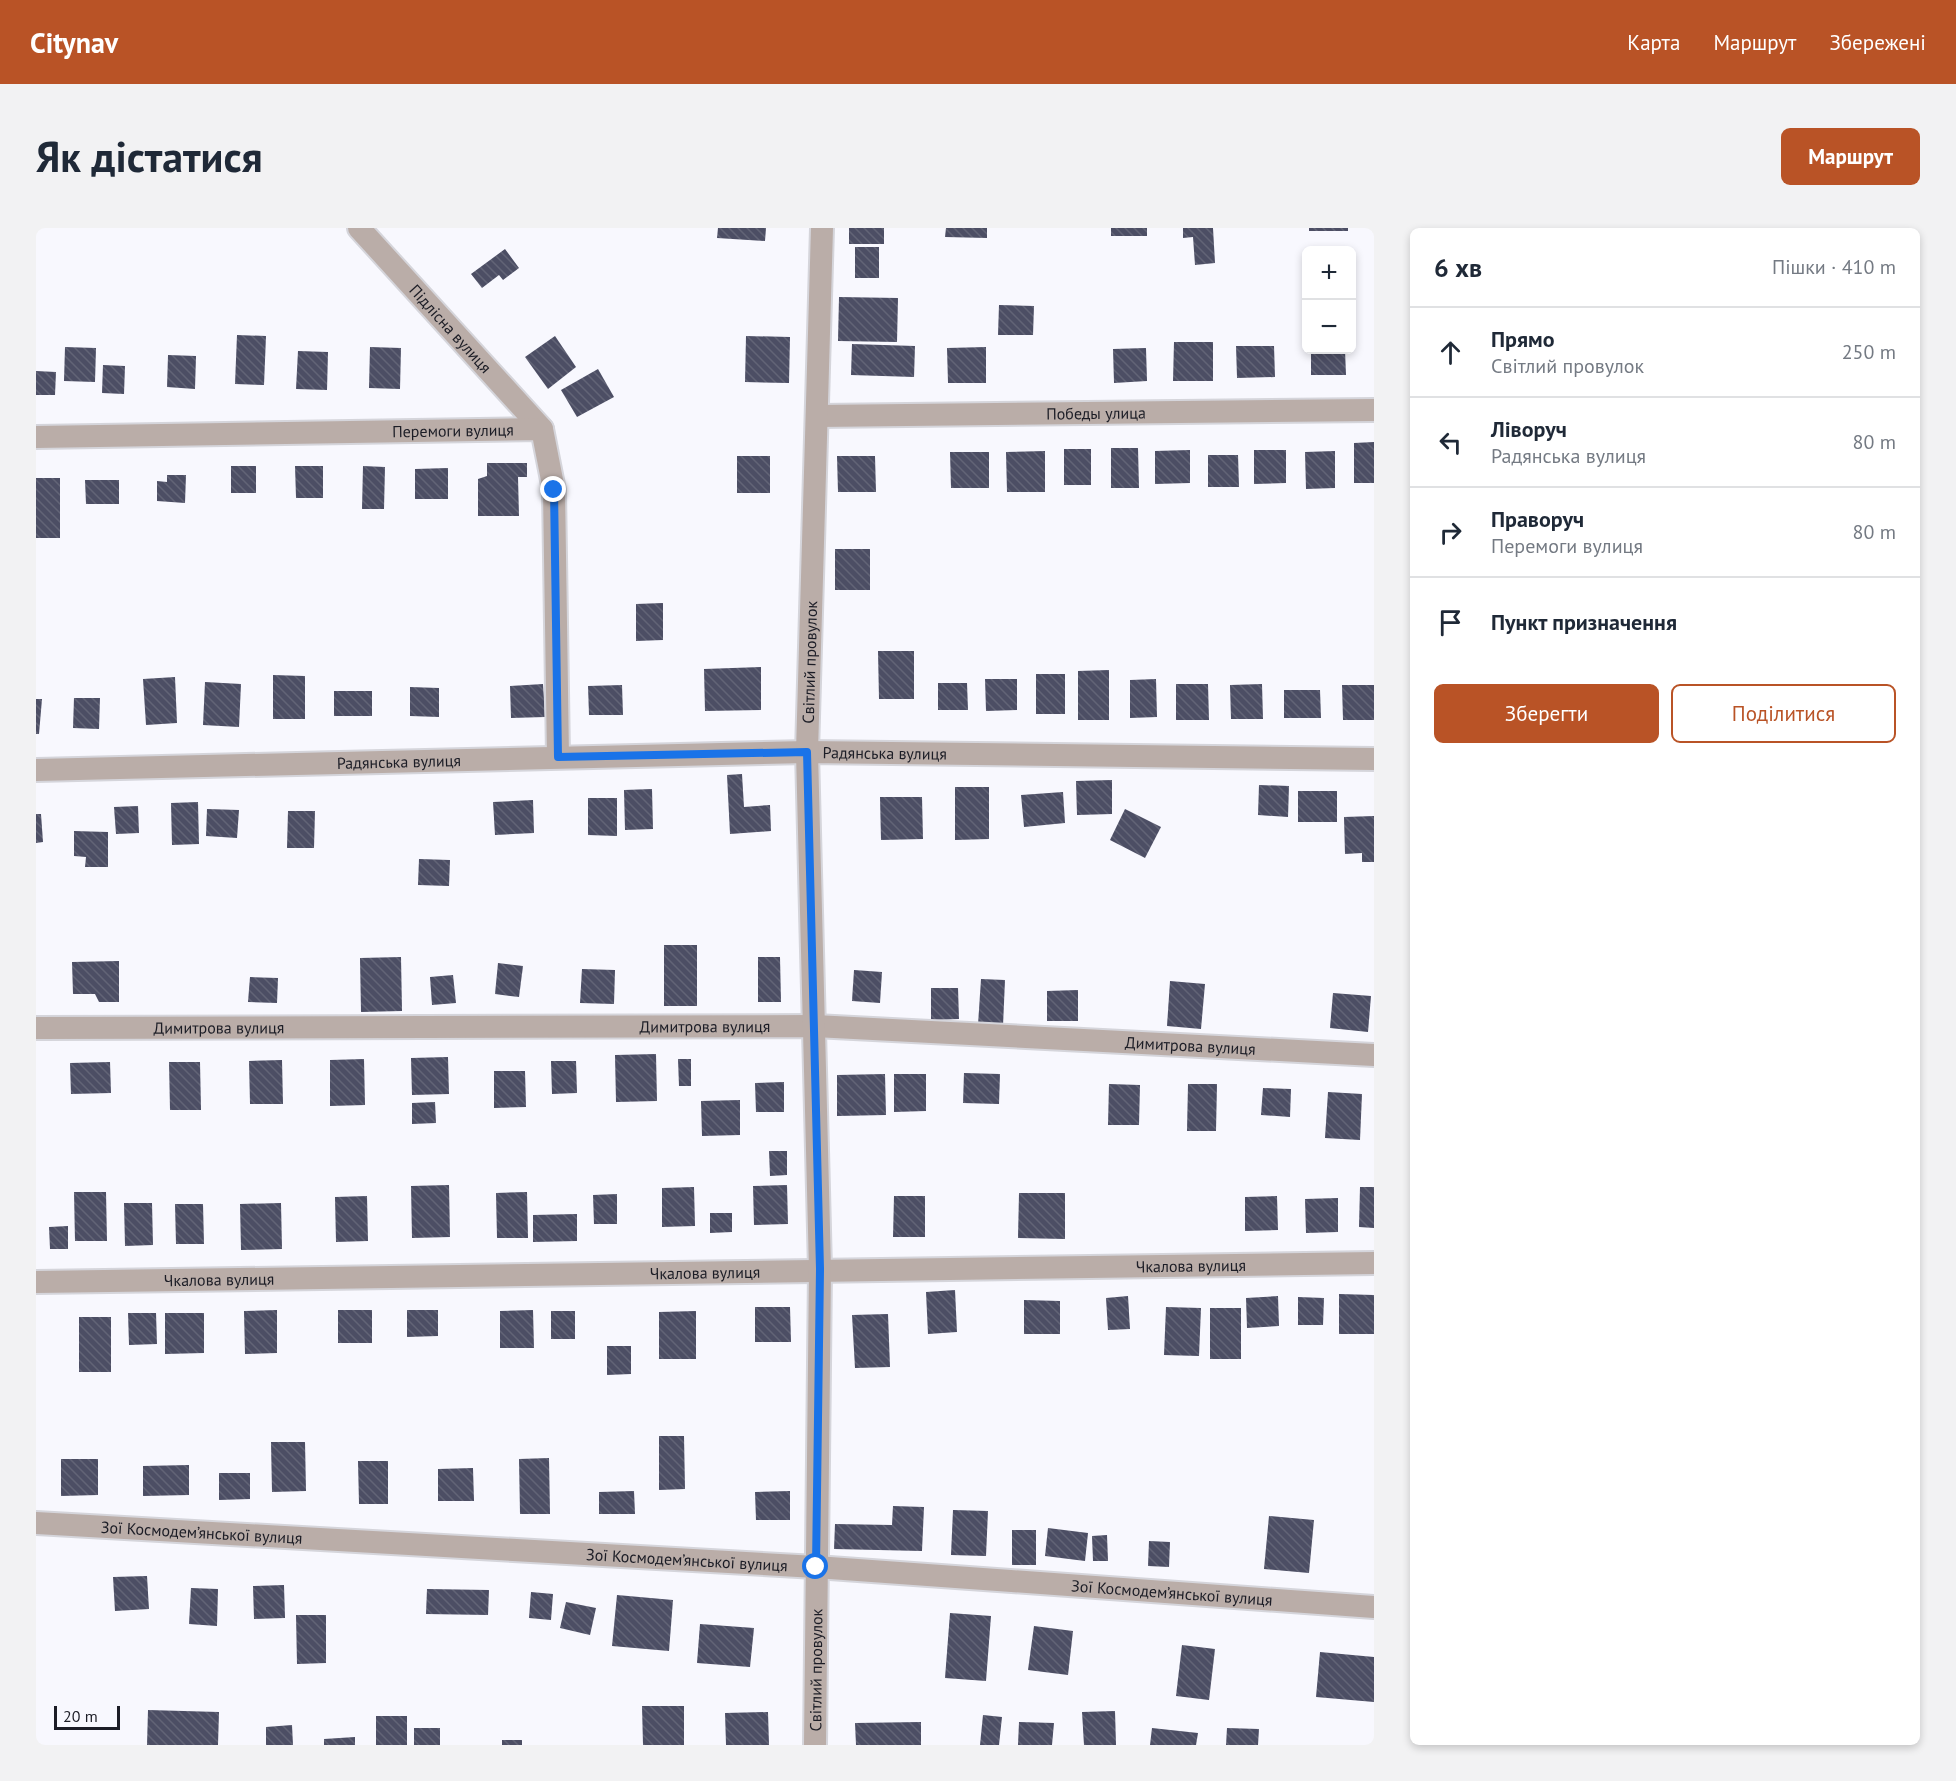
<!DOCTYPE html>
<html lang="uk">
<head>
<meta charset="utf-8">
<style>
	:root { --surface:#fff; --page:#f2f2f3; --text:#1f2937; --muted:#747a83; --line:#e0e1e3; --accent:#b95326 }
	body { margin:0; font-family:"PT Sans",sans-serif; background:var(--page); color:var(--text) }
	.controls { position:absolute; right:18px; top:18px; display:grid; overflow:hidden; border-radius:9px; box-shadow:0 3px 9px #0003 }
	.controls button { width:54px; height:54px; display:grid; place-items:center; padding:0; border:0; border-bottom:2px solid var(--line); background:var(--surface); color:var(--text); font:30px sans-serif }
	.scale { position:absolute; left:18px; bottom:15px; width:66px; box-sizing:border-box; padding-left:6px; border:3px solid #1c1d26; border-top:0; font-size:16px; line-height:21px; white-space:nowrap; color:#1c1d26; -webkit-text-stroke:4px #f8f8fe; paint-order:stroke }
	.stop { position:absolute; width:18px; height:18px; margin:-14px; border:4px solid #1a73e8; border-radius:50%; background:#fff }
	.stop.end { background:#1a73e8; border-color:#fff; box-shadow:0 2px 6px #0008 }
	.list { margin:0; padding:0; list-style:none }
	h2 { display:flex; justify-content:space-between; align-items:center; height:78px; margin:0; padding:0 24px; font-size:26px }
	h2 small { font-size:20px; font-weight:400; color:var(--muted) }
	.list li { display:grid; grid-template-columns:39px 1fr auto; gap:18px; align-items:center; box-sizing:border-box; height:90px; padding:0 24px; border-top:2px solid var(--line) }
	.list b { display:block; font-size:22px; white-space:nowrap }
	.list p { margin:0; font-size:20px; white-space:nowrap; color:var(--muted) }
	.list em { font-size:20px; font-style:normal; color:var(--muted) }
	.actions { display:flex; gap:12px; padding:18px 24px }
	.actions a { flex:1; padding:14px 0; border:2px solid var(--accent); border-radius:9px; text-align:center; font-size:21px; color:var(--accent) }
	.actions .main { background:var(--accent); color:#fff }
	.icon { flex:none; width:33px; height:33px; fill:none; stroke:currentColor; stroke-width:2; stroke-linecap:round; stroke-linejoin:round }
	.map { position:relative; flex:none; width:1338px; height:1517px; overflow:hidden; border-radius:9px }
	header { display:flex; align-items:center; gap:36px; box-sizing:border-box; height:84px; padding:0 30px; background:var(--accent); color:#fff }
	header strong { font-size:28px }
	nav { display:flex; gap:33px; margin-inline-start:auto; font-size:21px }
	.intro { display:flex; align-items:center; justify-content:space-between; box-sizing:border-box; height:144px; padding:0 36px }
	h1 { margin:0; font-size:42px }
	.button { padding:15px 27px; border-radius:9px; background:var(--accent); color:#fff; font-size:21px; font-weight:700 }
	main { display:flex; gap:36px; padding:0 36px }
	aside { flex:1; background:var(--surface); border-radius:9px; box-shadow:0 3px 9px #0003 }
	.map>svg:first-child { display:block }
	.building { fill:url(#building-back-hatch) }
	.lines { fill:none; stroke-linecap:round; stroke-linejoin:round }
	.street-casing { stroke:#d5d5db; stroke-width:26 }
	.street { stroke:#baada8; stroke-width:22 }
	.route { stroke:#1a73e8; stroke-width:8 }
	.labels { text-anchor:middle; stroke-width:6; stroke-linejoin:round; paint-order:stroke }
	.street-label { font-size:16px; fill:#1c1d26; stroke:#f8f8fe }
</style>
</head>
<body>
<header>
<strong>Citynav</strong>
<nav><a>Карта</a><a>Маршрут</a><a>Збережені</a></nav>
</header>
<div class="intro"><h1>Як дістатися</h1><a class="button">Маршрут</a></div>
<main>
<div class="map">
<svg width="1338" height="1517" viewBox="0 0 1338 1517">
	<defs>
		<pattern id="building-back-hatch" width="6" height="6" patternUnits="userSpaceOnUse" patternTransform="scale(1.5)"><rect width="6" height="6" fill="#4c4e64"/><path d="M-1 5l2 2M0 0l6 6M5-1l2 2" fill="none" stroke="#626476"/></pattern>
	</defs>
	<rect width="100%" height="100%" fill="#f8f8fe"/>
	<g class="building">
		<polygon points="682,0 730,0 729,13 681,10"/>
		<rect x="813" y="0" width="35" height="16"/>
		<polygon points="910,0 951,0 951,10 909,9"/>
		<rect x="1075" y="0" width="36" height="8"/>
		<polygon points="1147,0 1177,0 1179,35 1159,37 1157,9 1147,10"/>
		<rect x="1273" y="0" width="39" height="3"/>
		<rect x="819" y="19" width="24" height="31"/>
		<polygon points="469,21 483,40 467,52 463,47 446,60 435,46"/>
		<polygon points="803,69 862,70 861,114 802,113"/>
		<polygon points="963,77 998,78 997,107 962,107"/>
		<polygon points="201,107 230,108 228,157 199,156"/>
		<polygon points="519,108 540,139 512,161 489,129"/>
		<polygon points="710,108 754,109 753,155 709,154"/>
		<polygon points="1138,114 1177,114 1177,153 1137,153"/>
		<polygon points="816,116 879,118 878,149 815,147"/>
		<polygon points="1200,118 1238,118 1239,149 1201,150"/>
		<polygon points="29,119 60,120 59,154 28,153"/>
		<polygon points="334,119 365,120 364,161 333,160"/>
		<polygon points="950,119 950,155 912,155 911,120"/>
		<polygon points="1110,120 1111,153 1078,155 1077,121"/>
		<polygon points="1275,122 1309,122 1310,147 1275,147"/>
		<polygon points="262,123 292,124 291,162 260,161"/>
		<polygon points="132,127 160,128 159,161 131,159"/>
		<polygon points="67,137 89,138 88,166 66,165"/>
		<polygon points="562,141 578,169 541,189 525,162"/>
		<polygon points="0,143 20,144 19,167 0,167"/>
		<polygon points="1338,214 1338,255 1318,255 1318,215"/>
		<polygon points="1075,220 1102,220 1103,260 1075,260"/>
		<rect x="1028" y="221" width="27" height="36"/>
		<polygon points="1154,222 1154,255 1119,256 1119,223"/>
		<polygon points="1218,222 1250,222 1250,255 1218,256"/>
		<polygon points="1009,223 1009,264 971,264 970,224"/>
		<polygon points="1299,223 1299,260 1270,261 1269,224"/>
		<polygon points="914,224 953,224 953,260 915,260"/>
		<polygon points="1172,227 1202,227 1203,259 1172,259"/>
		<rect x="701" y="228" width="33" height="37"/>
		<polygon points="801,228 839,228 840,264 802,264"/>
		<polygon points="451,235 491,235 491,249 482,249 483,288 442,288 442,251 451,248"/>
		<rect x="195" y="238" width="25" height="27"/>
		<polygon points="259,238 287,238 287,270 260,270"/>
		<polygon points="327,238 349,239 348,281 326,281"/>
		<polygon points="412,240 412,271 379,271 379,241"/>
		<polygon points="131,247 150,247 149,275 121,273 121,253 131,254"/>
		<rect x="0" y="250" width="24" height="60"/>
		<polygon points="49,252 83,252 83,276 50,276"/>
		<rect x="799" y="321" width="35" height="41"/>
		<polygon points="627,375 627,412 600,413 600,376"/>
		<polygon points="842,423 878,423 878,471 843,471"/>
		<polygon points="725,439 725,482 669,483 668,441"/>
		<polygon points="1073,442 1073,492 1042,492 1042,443"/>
		<rect x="1000" y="446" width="29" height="40"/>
		<polygon points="237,447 269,448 269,491 237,491"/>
		<polygon points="139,449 141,495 110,497 107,451"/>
		<polygon points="949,451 981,451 981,482 950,483"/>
		<polygon points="1120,451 1121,489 1094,490 1094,452"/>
		<polygon points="169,454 205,456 203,499 167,497"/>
		<polygon points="902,455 931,455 932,482 902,482"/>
		<polygon points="507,456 509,489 475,490 474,458"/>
		<polygon points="1140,456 1172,456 1173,492 1140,492"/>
		<polygon points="1226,456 1227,491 1195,491 1194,457"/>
		<polygon points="586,457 587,487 553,487 552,458"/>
		<polygon points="1306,457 1338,457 1338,492 1307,492"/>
		<polygon points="374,459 403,460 403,489 374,488"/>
		<polygon points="1248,462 1284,462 1285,490 1248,490"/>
		<rect x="298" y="463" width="38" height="25"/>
		<polygon points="38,470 64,470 63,501 37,500"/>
		<polygon points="0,471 6,471 3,506 0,506"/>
		<polygon points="706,546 708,579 734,577 735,603 694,606 691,547"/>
		<polygon points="1076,552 1076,586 1041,587 1040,553"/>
		<polygon points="1223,557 1253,558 1252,589 1222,587"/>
		<polygon points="919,559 953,559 953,611 919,612"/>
		<polygon points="616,561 617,601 589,602 588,562"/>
		<rect x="1262" y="563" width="39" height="31"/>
		<polygon points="1027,564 1029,595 988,599 985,567"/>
		<polygon points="844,569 886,569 887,611 845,612"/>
		<polygon points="552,570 581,570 581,608 552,607"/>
		<polygon points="497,572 498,605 459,607 457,574"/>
		<polygon points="162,574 163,616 136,617 135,575"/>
		<polygon points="102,578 103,605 80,606 78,579"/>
		<polygon points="171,581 203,582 201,610 170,608"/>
		<polygon points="1089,581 1125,599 1109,630 1074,612"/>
		<polygon points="252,583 279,583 278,620 251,620"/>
		<polygon points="0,586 5,586 7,614 0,615"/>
		<polygon points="1338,588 1338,634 1326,634 1326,625 1309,626 1308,589"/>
		<polygon points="38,603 72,604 72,639 49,639 50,629 38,628"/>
		<polygon points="383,631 414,632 413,658 382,657"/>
		<rect x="628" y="717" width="33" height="61"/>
		<polygon points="365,729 366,783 325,784 324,730"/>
		<polygon points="722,729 744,729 745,774 722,774"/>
		<polygon points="83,733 83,774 63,774 59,766 37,766 36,734"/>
		<polygon points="462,735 487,738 483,769 459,766"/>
		<polygon points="546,741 579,742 578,776 544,775"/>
		<polygon points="818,742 846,744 844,775 816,773"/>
		<polygon points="417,747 420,775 396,777 394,749"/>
		<polygon points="214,749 242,750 241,775 212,774"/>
		<polygon points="945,751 969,752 967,798 942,797"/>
		<polygon points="1134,753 1169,756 1165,801 1131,798"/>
		<polygon points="895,760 922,760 923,791 895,792"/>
		<polygon points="1042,762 1042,793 1011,793 1011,763"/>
		<polygon points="1297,765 1335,768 1332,804 1294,800"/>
		<polygon points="620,826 621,873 580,874 579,827"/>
		<polygon points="412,829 413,866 376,867 375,830"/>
		<polygon points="328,831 329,877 294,878 294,832"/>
		<polygon points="642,831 655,831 655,858 643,858"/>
		<polygon points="246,832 247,876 214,876 213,833"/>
		<polygon points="515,833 540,833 541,865 516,866"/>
		<polygon points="74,834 75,865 35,866 34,835"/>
		<polygon points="133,834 164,834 165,882 134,882"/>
		<polygon points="458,843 489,843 490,879 458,880"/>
		<polygon points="928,845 964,846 963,876 927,875"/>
		<polygon points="849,846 850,887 801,888 801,847"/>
		<polygon points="858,846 890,846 890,883 858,884"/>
		<polygon points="748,854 748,884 720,884 719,855"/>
		<polygon points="1073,856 1104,857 1103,897 1072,897"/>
		<polygon points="1152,856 1181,856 1180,903 1151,903"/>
		<polygon points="1227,860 1255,861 1254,889 1225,887"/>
		<polygon points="1292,864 1326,866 1324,912 1289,910"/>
		<polygon points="704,872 704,907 666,908 665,873"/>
		<polygon points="399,874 400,895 376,896 376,875"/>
		<polygon points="733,923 751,923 751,947 734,948"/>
		<polygon points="413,957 414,1009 376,1010 375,958"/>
		<polygon points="751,957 752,996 718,997 717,958"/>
		<polygon points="658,959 659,998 626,999 626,960"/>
		<polygon points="1324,959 1338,959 1338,1000 1323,999"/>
		<polygon points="38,964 70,964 71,1013 39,1013"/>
		<polygon points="491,964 492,1010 461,1010 460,965"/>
		<polygon points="983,965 1029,965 1029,1011 982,1010"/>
		<polygon points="581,966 581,996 558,996 557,967"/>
		<polygon points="331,968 332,1013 300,1014 299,969"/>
		<polygon points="858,968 889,968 889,1009 857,1009"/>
		<polygon points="1241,968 1242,1002 1209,1003 1209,969"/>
		<polygon points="1302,970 1302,1004 1270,1005 1269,971"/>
		<polygon points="88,975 116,975 117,1017 89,1018"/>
		<polygon points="245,975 246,1021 205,1022 204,976"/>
		<polygon points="139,976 167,976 168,1016 140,1016"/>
		<polygon points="674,985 696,985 696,1004 674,1005"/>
		<polygon points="541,986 541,1013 497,1014 497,987"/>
		<polygon points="32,998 32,1021 14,1021 13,999"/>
		<polygon points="919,1062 921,1104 892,1106 890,1064"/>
		<polygon points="1303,1066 1338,1067 1338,1106 1303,1106"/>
		<polygon points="1092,1068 1094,1101 1072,1102 1070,1070"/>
		<polygon points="1242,1068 1243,1098 1211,1100 1210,1070"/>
		<polygon points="1262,1069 1288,1070 1287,1097 1262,1097"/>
		<polygon points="988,1072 1024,1073 1024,1106 988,1106"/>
		<polygon points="719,1079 754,1079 755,1114 719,1114"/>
		<polygon points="1130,1079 1165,1080 1163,1128 1128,1127"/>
		<rect x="1174" y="1080" width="31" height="51"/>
		<polygon points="241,1082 241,1125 209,1126 208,1083"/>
		<rect x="302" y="1082" width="34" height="33"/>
		<polygon points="371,1082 402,1082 402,1108 371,1109"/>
		<polygon points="497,1082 498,1120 464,1120 464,1083"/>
		<rect x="515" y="1083" width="24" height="28"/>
		<polygon points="660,1083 660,1131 623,1131 623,1084"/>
		<polygon points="92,1085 120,1085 121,1116 93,1117"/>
		<polygon points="129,1085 168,1085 168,1125 129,1126"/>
		<polygon points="852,1086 854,1139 819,1140 816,1087"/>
		<rect x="43" y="1089" width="32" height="55"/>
		<polygon points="571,1118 595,1118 595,1146 571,1147"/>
		<polygon points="623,1208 648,1208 649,1261 623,1262"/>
		<polygon points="235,1214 269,1214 270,1263 236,1264"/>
		<polygon points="513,1230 514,1286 484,1286 483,1231"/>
		<polygon points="25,1231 62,1231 62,1267 25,1268"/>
		<polygon points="322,1233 352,1233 352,1276 323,1276"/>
		<polygon points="153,1237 153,1267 107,1268 107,1238"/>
		<polygon points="437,1240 438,1273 402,1273 402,1241"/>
		<polygon points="183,1245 214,1245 214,1271 183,1272"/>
		<polygon points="598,1263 599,1286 563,1286 563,1264"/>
		<polygon points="754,1263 754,1292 720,1292 719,1264"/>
		<polygon points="857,1278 888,1279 886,1323 798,1321 799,1296 856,1297"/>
		<polygon points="917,1282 952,1283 950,1328 915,1327"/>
		<polygon points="1233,1288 1278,1292 1273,1345 1228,1341"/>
		<polygon points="1012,1300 1052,1305 1049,1333 1009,1328"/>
		<rect x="976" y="1302" width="24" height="35"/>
		<polygon points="1071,1307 1072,1333 1057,1333 1056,1308"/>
		<polygon points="1113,1313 1134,1314 1133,1339 1112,1338"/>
		<polygon points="111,1348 113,1381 79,1383 77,1349"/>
		<polygon points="248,1357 249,1390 218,1391 217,1358"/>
		<polygon points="155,1360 182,1361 181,1398 153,1396"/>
		<polygon points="391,1361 453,1362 452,1387 390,1386"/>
		<polygon points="495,1364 517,1366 515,1392 493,1390"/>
		<polygon points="581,1367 637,1372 633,1423 576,1418"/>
		<polygon points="530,1374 560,1380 554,1407 524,1400"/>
		<polygon points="914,1385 955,1388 950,1453 909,1450"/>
		<polygon points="260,1387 290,1387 290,1435 261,1436"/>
		<polygon points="664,1396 718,1400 714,1439 661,1435"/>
		<polygon points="998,1398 1037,1403 1032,1447 992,1442"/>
		<polygon points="1146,1417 1179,1421 1173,1472 1140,1468"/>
		<polygon points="1284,1424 1338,1429 1338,1474 1280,1469"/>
		<polygon points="606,1478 648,1478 648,1517 607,1517"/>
		<polygon points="112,1482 183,1484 182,1517 111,1517"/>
		<polygon points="1079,1483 1080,1517 1048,1517 1046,1484"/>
		<polygon points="732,1484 733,1517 690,1517 689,1485"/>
		<polygon points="947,1487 966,1489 963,1517 944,1517"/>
		<rect x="340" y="1488" width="31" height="29"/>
		<polygon points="885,1494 885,1517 820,1517 819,1495"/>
		<polygon points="983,1494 1018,1495 1016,1517 982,1517"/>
		<polygon points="256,1497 257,1517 230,1517 230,1499"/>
		<rect x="378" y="1500" width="26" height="17"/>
		<polygon points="1116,1500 1162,1505 1160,1517 1114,1517"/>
		<polygon points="1191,1500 1223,1501 1222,1517 1190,1517"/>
		<polygon points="319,1509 319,1517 288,1517 288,1511"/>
		<rect x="466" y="1512" width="20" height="5"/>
	</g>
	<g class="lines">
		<defs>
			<g id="street">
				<path id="s1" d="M323,0l183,201"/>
				<path id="s2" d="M782,188l556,-6"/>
				<path id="s3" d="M0,209l506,-8 12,61 4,267"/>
				<path id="s4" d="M0,542l771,-18 567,7"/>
				<path id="s5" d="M0,800l779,-2 559,29"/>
				<path id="s6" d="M0,1054l1338,-19"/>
				<path id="s7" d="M0,1295l780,44 558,40"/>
				<path id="s8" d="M779,1517l5,-476 -13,-517 15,-524"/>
			</g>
		</defs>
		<use href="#street" class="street-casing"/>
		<use href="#street" class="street"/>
	</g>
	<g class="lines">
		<polyline class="route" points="518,262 522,529 771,524 784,1041 780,1339"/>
	</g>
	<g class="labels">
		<g class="street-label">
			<text dy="6" stroke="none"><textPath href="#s1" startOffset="136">Підлісна вулиця</textPath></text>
			<text dy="6" stroke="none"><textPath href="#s2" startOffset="278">Победы улица</textPath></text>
			<text dy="6" stroke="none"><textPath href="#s3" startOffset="417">Перемоги вулиця</textPath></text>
			<text dy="6" stroke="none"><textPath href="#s8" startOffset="1083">Світлий провулок</textPath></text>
			<text dy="6" stroke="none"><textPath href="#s4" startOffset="849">Радянська вулиця</textPath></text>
			<text dy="6" stroke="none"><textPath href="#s4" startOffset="363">Радянська вулиця</textPath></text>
			<text dy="6" stroke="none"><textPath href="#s5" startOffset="183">Димитрова вулиця</textPath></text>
			<text dy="6" stroke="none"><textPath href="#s5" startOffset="669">Димитрова вулиця</textPath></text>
			<text dy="6" stroke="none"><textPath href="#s5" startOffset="1155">Димитрова вулиця</textPath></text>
			<text dy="6" stroke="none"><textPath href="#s6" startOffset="1155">Чкалова вулиця</textPath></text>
			<text dy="6" stroke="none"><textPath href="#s6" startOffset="669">Чкалова вулиця</textPath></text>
			<text dy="6" stroke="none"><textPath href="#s6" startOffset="183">Чкалова вулиця</textPath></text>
			<text dy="6" stroke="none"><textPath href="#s7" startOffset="166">Зої Космодем’янської вулиця</textPath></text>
			<text dy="6" stroke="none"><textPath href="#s7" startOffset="652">Зої Космодем’янської вулиця</textPath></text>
			<text dy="6" stroke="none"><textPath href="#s7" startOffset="1138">Зої Космодем’янської вулиця</textPath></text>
			<text dy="6" stroke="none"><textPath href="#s8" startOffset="75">Світлий провулок</textPath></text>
		</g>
	</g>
</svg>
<div class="controls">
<button>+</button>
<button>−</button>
</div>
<div class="scale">20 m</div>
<div class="stop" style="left:780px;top:1339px"></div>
<div class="stop end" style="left:518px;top:262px"></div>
</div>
<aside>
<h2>6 хв<small>Пішки · 410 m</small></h2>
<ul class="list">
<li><svg class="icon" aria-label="ahead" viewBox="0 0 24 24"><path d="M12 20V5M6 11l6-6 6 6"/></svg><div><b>Прямо</b><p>Світлий провулок</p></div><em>250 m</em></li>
<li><svg class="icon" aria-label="left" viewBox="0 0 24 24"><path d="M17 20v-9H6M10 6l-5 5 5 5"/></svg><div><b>Ліворуч</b><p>Радянська вулиця</p></div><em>80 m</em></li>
<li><svg class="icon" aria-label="right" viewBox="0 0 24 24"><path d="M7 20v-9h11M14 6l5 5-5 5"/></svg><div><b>Праворуч</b><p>Перемоги вулиця</p></div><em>80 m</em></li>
<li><svg class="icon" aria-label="arrive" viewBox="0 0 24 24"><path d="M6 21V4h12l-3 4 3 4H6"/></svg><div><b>Пункт призначення</b></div></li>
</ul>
<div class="actions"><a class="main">Зберегти</a><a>Поділитися</a></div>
</aside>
</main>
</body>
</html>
